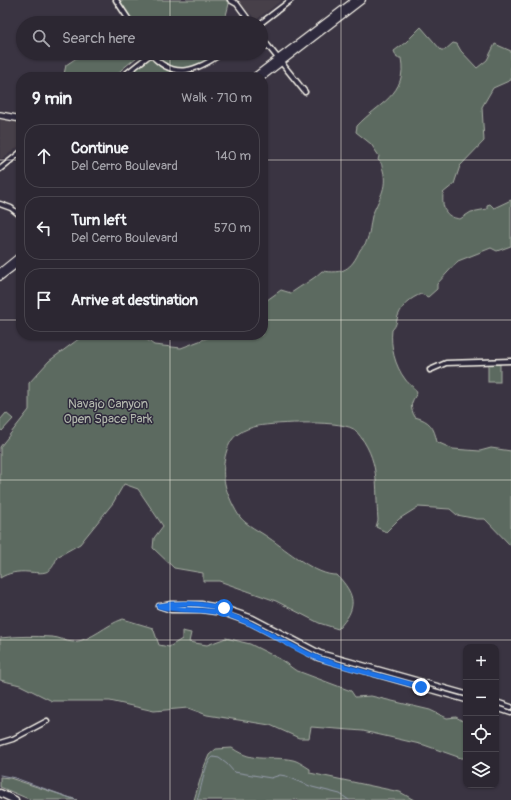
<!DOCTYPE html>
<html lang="en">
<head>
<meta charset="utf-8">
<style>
	:root { --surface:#2c2732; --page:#342f3a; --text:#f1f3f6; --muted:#a6a5ac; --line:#48444d }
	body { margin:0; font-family:Pangolin,sans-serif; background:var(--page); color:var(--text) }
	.controls { position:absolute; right:12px; bottom:12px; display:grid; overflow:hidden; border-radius:8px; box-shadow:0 1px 3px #0004 }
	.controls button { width:36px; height:36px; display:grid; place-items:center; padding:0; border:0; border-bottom:1px solid var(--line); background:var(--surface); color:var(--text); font:20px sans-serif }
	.stop { position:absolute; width:12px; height:12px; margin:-9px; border:3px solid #1a73e8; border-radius:50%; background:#fff }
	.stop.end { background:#1a73e8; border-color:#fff; box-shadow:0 1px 4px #0008 }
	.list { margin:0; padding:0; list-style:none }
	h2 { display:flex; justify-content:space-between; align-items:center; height:52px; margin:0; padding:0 16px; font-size:17px }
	h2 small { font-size:13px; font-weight:400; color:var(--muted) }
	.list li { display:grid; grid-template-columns:26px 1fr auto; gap:12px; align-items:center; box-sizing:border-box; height:64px; margin:0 8px 8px; padding:0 8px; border:1px solid var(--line); border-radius:16px }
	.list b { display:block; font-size:15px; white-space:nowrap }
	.list p { margin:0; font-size:13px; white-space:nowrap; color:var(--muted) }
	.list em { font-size:13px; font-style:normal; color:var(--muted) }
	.icon { flex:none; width:22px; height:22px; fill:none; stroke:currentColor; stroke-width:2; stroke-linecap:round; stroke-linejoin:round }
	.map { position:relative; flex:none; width:511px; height:800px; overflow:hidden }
	.search { position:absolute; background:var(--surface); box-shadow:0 1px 3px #0004; left:16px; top:16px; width:252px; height:44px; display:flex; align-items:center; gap:10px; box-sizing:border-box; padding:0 14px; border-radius:22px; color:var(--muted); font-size:15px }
	.panel { position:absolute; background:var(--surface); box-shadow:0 1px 3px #0004; left:16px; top:72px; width:252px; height:268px; border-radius:16px }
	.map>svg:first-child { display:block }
	.built { fill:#473f48 }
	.green { fill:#5c6b61; stroke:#a8aea4 }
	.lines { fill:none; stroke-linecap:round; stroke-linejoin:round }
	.stream { stroke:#949aa8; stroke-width:1 }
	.minor-casing { stroke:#f4f1e8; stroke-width:7 }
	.major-casing { stroke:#f4f1e8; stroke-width:8 }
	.highway-casing { stroke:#f4f1e8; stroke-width:9 }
	.minor { stroke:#2f2a3d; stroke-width:4 }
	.major { stroke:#2f2a3d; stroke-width:5.5 }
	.highway { stroke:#2f2a3d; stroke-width:6 }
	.route { stroke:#1a73e8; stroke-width:5 }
	.grid { fill:none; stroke:#f4f1e8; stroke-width:1; stroke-opacity:0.55 }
	.labels { text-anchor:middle; stroke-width:3; stroke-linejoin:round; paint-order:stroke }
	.park-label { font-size:13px; fill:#b0b5ab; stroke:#2f2a3d }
</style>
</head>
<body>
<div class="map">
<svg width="511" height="800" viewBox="0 0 511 800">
	<rect width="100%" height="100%" fill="#3a3442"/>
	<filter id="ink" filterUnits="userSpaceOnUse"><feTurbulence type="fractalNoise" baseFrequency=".025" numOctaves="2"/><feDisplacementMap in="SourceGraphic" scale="8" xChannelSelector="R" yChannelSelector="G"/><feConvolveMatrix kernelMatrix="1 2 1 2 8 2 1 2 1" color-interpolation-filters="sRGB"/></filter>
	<g filter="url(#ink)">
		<g class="built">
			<polygon points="237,0 282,0 256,20"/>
			<polygon points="0,119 21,123 21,145 0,160"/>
		</g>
		<g class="green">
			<polygon points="116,0 230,0 224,23 131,23"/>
			<path d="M421,27l20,23h4l8,-7 4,1 4,7 16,17 10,-8 8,-16 16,7v29l-18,8 -11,19 2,34 -24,25 -6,18 -11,9c-1,14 1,24 17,26l11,-7 16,-3v-4l3,-1 4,4 17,-8v46l-14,5 -6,-3 -33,13 -21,23v5l-9,8 -7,-3c-10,4 -18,10 -23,22 -2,6 -1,9 -6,14 -2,16 3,36 13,49 4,6 9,7 12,14 -6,10 -8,13 -2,24 15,4 19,10 22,25l16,7 27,2 11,-3 20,3v95l-26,-27h-8l-20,-4 -7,-6 -32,-2 -19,12 -13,13 -10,-5 2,-7c-3,-35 3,-60 -22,-89 -10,-12 -82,-8 -98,-5 -6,1 -15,4 -20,8 -13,8 -17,36 -13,50 1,7 10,27 15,33 6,8 21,15 29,21 18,12 47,38 68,37 19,20 21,33 1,54l-19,-6 -43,-22 -57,-20h-16v-8l-29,-5 -21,-20 1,-10 9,-12 -25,-37 -14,-5 -11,19 -33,41 -23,13c-6,19 -14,16 -29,15 -10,-1 -20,1 -28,6v-131l29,-37v-27l20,-22 35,-26h56l14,10 27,3 34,-13h48v-32l18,-13 10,3c11,-8 22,-13 31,-22 21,3 29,-1 38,-21 2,-3 6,-6 7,-10 3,-7 3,-16 5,-24 6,-17 16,-27 11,-46 -2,-5 0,-6 -5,-10l1,-4 -8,-12 -15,-12 1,-6c21,-23 51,-31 44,-68h-4l-3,-7 12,-9z"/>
			<polygon points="84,53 142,53 121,70 116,77 78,77 64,74 66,65"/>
			<polygon points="150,53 216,53 208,64 190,71 195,77 122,77"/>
			<rect x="488" y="364" width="12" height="18"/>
			<polygon points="6,413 13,419 2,431 0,429 0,420"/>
			<path d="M123,619l30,9 6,17 10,2 13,-8v-8l9,2 -2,9 18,3 19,-7 24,6 30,15 15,11 56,21 4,6 16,-1 59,14 17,8 9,-1 10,6v35h-5l-37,-13 -61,-14 -52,-4 -2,11h-10l-29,-13 -63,-10 -19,-7 -34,3 -44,-10h-58l-32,-16 -20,-5v-42c18,-2 34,-2 52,-1 7,0 14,5 21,5 20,-2 32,-17 50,-23z"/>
			<path d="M232,748c23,16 37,7 61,12 5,1 12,6 17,9v4l90,19 14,8h-220l10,-33 5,-12 7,-6z"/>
			<polygon points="0,777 10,778 77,800 31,800 0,787"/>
		</g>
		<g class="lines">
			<g class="stream">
				<polyline points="0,775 15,778 76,800"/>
				<path d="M197,800c5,-11 7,-37 16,-43l6,1 8,6 7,8 37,6 9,-3 6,1 26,11 28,7 9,6"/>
			</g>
			<defs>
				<g id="minor">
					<polyline points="116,0 131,23"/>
					<polyline points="230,0 237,4 251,23"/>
					<polyline points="261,23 291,0"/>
					<polyline points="261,37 305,92"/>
					<path d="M150,53c23,28 47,18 72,0"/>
					<polyline points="122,77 151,54"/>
					<polyline points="0,169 21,152"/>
					<polyline points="0,204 11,208 21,216"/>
					<polyline points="430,370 446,363 511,361"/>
					<polyline points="159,606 171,610 201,610 223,613 251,623 318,658 466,700"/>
					<polyline points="161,606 171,604 201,604 224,608 253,618 320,653 466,694"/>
					<polyline points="496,702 511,707"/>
					<polyline points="496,708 511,713"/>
					<polyline points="0,743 13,739 47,721"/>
				</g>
				<g id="major">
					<polyline points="254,77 355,0"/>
					<polyline points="262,77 362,0"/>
					<polyline points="0,115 21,119"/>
					<polyline points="0,272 21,255"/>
					<polyline points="0,277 21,261"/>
				</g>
				<polyline id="highway" points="0,793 15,800"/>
			</defs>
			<use href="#minor" class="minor-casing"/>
			<use href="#major" class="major-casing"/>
			<use href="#highway" class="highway-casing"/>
			<use href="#minor" class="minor"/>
			<use href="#major" class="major"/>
			<use href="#highway" class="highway"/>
		</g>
	</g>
	<g class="lines" filter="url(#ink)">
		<path class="route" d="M224,608c-22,-4 -43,-7 -65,-2 21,6 44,2 66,8 34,10 61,32 93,44 33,12 69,19 103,29"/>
	</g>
	<path class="grid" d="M170,0v23M341,0v800M170,53v24M0,160h21M263,160h248M0,320h21M263,320h248M170,335v465M0,480h511M0,640h511"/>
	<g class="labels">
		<g class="park-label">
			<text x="108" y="408">Navajo Canyon<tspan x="108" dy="15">Open Space Park</tspan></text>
		</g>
	</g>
</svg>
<div class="controls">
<button>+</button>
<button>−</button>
<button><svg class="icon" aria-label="locate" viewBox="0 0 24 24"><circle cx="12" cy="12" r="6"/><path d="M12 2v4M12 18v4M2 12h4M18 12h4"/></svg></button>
<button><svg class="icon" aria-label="layers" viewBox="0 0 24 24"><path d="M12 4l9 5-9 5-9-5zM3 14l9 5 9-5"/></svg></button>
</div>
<div class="stop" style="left:224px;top:608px"></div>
<div class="stop end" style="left:421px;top:687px"></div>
<div class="search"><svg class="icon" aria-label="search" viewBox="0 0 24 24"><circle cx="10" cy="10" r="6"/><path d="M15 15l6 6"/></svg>Search here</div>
<section class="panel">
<h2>9 min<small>Walk · 710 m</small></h2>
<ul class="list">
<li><svg class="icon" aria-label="ahead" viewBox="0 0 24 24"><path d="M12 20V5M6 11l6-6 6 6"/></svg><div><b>Continue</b><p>Del Cerro Boulevard</p></div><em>140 m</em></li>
<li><svg class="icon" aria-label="left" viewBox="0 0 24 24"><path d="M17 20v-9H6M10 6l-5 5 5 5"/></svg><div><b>Turn left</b><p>Del Cerro Boulevard</p></div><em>570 m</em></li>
<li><svg class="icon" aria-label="arrive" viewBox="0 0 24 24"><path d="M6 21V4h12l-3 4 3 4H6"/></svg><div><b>Arrive at destination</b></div></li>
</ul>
</section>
</div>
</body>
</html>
